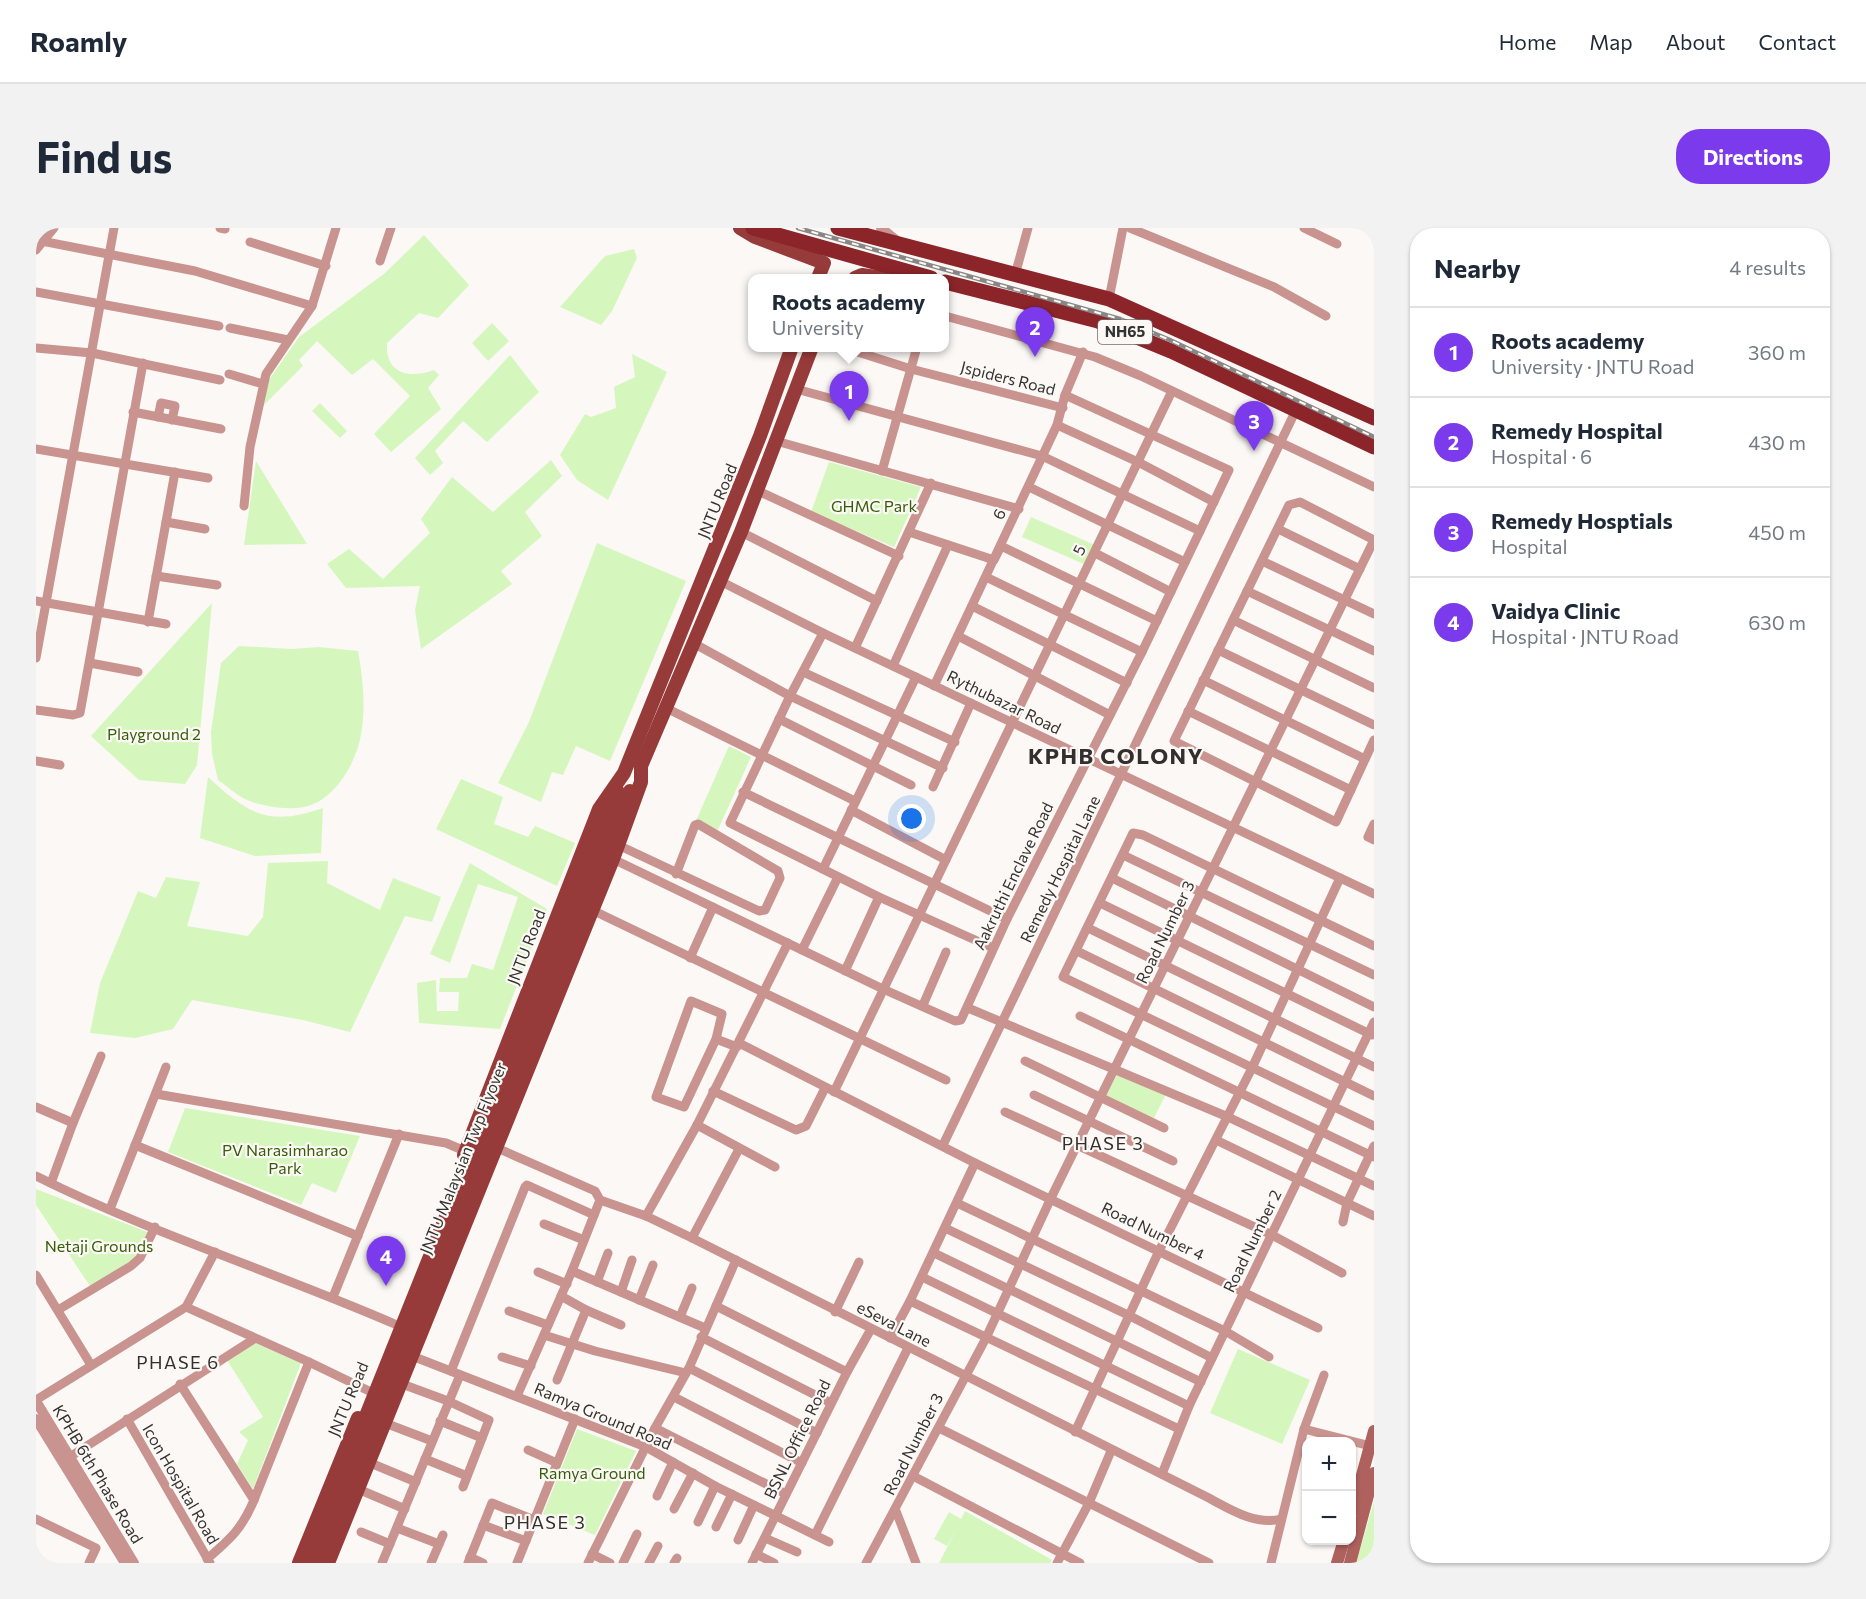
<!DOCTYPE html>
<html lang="en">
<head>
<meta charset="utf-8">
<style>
	:root { --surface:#fff; --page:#f2f2f3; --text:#1f2937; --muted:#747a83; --line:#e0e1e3; --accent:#7c3aed }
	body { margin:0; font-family:Commissioner,sans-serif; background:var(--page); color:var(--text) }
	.controls { position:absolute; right:18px; bottom:18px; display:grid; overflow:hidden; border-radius:12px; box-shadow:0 2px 4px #0004 }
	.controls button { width:54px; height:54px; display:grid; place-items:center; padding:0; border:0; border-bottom:2px solid var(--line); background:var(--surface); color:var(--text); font:30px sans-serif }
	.you { position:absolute; left:876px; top:591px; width:21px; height:21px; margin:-15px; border:4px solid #fff; border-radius:50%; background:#1a73e8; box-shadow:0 0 0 9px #1a73e833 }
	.badge { display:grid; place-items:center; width:39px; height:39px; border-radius:50%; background:var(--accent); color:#fff; font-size:20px; font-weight:700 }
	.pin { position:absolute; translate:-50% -50px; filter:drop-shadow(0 2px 3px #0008) }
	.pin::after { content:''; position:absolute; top:32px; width:21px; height:18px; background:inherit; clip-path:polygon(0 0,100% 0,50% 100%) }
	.popup { position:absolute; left:712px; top:46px; width:201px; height:78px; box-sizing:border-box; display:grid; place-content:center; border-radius:12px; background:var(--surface); filter:drop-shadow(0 2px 4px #0005); font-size:20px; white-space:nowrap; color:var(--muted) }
	.popup b { font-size:22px; color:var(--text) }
	.popup::after { content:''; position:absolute; left:50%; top:100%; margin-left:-12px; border:12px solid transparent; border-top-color:var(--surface) }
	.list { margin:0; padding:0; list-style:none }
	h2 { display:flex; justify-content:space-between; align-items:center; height:78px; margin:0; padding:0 24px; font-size:26px }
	h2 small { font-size:20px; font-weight:400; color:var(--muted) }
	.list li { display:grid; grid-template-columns:39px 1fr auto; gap:18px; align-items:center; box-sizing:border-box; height:90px; padding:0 24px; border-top:2px solid var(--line) }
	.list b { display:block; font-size:22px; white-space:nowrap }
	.list p { margin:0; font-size:20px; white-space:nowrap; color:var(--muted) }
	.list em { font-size:20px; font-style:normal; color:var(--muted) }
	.map { position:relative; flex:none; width:1338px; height:1335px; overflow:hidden; border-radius:24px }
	header { display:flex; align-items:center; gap:36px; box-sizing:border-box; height:84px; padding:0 30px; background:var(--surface); border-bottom:2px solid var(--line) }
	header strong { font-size:28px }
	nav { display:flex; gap:33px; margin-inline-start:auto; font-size:21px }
	.intro { display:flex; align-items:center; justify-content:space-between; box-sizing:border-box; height:144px; padding:0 36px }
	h1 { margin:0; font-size:42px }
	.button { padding:15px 27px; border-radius:24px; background:var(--accent); color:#fff; font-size:21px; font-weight:700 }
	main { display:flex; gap:36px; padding:0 36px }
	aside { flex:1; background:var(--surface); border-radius:24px; box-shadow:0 2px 4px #0004 }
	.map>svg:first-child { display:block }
	.green { fill:#d5f7bd }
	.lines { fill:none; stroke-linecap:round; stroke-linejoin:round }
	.minor { stroke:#c9938f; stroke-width:9 }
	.tertiary { stroke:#c9938f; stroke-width:10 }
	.secondary { stroke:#ae615d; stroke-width:12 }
	.primary { stroke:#973b3a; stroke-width:14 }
	.trunk { stroke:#8c252a; stroke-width:15 }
	.rail-casing { stroke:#898785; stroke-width:4.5 }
	.rail { stroke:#fbf8f5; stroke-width:2; stroke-dasharray:7; stroke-linecap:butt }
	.primary-bridge { stroke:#973b3a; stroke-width:14 }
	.labels { text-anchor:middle; stroke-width:4.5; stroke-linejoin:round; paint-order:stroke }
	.shield { fill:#fbf8f5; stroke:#706e6c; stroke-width:1.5 }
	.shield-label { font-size:15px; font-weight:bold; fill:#343332 }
	.street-label { font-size:16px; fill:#343332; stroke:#fbf8f5 }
	.park-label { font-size:16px; fill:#365d07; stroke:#fbf8f5 }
	.neighbourhood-label { font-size:18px; letter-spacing:1.5px; fill:#322f2e; stroke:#fbf8f5 }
	.district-label { font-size:22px; font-weight:bold; letter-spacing:1.5px; fill:#322f2e; stroke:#fbf8f5 }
</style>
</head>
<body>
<header>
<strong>Roamly</strong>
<nav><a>Home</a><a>Map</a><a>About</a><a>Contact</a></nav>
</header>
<div class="intro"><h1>Find us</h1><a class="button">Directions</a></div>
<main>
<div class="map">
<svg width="1338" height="1335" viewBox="0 0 1338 1335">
	<rect width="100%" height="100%" fill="#fbf8f5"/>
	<g class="green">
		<path d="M388,7l45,50 -31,33 -19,-5 -32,30c-2,31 22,36 47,27l5,5 -11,13 13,21 -50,43 -17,-18 36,-38 -37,-37 -21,16 -35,-34 -18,19 4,6 -39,39 4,-24 31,-44 86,-64z"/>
		<polygon points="598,21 601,30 576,83 565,97 524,79 569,28"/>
		<polygon points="456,95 473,113 452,133 436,115"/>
		<polygon points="596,126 631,144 572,272 541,252 524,227 549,186 555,189 580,180 578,159 599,149"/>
		<polygon points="474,127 503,164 451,214 427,193 399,223 407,235 394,247 379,230"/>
		<polygon points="284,175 311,203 304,210 276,183"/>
		<polygon points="515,232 526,248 489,284 506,308 465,343 476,356 385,421 379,382 384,358 310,360 291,336 313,321 347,351 394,305 385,291 416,249 457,284"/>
		<polygon points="220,233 271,316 208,317"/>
		<polygon points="793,234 885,259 858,319 775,284"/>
		<polygon points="995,289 1059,317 1050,337 986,309"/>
		<polygon points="561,315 650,353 574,533 540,518 527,547 516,544 505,574 462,555 493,494"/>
		<polygon points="176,375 161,537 149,556 103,552 55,508"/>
		<path d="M203,418l52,3 28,-2 39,4c5,28 8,55 3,83 -4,27 -25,64 -53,72 -18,5 -46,1 -63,-7 -10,-5 -18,-13 -27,-19l-6,-26 -1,-22 10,-69z"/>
		<polygon points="693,518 715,529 680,606 659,595"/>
		<path d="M172,549c40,37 61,50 115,31l-2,45 -66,3 -55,-18z"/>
		<polygon points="425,551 467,569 458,596 492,609 499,598 539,615 521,658 400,601"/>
		<polygon points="292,633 291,655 344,682 357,650 405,669 396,694 369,688 314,804 267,792 156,772 137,801 99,810 54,805 64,755 102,663 120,670 130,649 164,654 151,698 212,708 227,689 232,635"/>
		<polygon points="434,635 511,681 464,801 383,795 381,755 400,752 401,783 422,783 423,764 403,764 404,750 431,750 436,736 457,742 482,669 442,656 414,735 394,726"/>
		<polygon points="1083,842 1131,864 1118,890 1070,869"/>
		<polygon points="149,880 324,908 300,965 276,955 265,977 132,924"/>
		<path d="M0,961l114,44c-11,28 -35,39 -60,53l-54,-81z"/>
		<polygon points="219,1115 265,1135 217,1261 201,1236 212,1212 203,1204 227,1189 191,1132"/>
		<polygon points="1202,1121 1274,1152 1246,1216 1174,1185"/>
		<polygon points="541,1201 600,1223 559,1307 507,1286"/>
		<polygon points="1338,1274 1338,1335 1320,1335"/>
		<polygon points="929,1283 1016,1332 1014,1335 903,1335 920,1302 911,1318 898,1311 913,1284 925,1291"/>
	</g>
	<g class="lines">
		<g class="minor">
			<polyline points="184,0 189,1"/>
			<polyline points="1094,0 1238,59 1290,88"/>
			<polyline points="1268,0 1301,16"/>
			<polyline points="0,12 159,43 276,78"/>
			<polyline points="214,14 290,38"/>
			<polyline points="0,22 18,0"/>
			<polyline points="344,33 355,0"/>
			<polyline points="979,47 992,0"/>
			<polyline points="0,64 183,98"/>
			<polyline points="1073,71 1087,0"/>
			<polyline points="909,88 1059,129 1105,148 1338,259"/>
			<polyline points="194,100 252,112"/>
			<polyline points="806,119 875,141 1027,180"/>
			<polyline points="0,120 56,125 184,152"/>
			<polyline points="193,146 227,156"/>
			<polyline points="760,161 1006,228 1164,303 1193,242 1029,167"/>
			<polyline points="97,184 185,201"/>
			<polyline points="122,189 125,175 139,178 136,192"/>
			<polyline points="1021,197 1102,234 1178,274"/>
			<polyline points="740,213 983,281"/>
			<polyline points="0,221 172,250"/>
			<polyline points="846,243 881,119"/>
			<polyline points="993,259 1149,334"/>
			<polyline points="720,262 863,328"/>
			<polyline points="208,278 214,219 230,146 276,78 300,0"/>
			<polyline points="130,294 169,301"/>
			<polyline points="1242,301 1324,341"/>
			<polyline points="705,304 841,373"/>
			<polyline points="873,304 958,332 965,318 1121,393"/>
			<polyline points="1338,312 1264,274 1253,277 1138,513 1300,594 1338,512"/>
			<polyline points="1059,325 1135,364"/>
			<polyline points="1226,333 1338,386"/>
			<polyline points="120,348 181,357"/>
			<polyline points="950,349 1106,424"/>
			<polyline points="684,353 787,405 1338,666"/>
			<polyline points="1211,363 1338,423"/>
			<polyline points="0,373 130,396"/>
			<polyline points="936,378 1091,455"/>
			<polyline points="1197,392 1338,460"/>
			<polyline points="112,394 139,244"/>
			<polyline points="787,405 754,468 694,595 843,669 957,720"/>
			<polyline points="922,408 1074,487"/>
			<polyline points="659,416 754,468 907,540"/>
			<polyline points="819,420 895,255"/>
			<polyline points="1182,422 1338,497"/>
			<polyline points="0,430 78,0"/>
			<polyline points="54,435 102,444"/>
			<polyline points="857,438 912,317"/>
			<polyline points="767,444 919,514"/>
			<polyline points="1167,452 1329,531"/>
			<polyline points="898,458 1021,197 1029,167 1047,124"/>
			<polyline points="630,480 819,573"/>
			<polyline points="0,482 37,487 44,485 107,135"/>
			<polyline points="1152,483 1315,562"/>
			<polyline points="743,491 875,557"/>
			<polyline points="0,533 24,537"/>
			<polyline points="897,559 935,475"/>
			<polyline points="707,564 971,691"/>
			<polyline points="815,582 910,632"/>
			<polyline points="1338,596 1332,609 1338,612"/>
			<polyline points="582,617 723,683 729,682 744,650 742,643 662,596 659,597 640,646"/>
			<polyline points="1087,627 1338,747"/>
			<polyline points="577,631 847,761 919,793 925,792 971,691 1106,424 1164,303"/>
			<polyline points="787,641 880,449"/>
			<polyline points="1076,650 1338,779"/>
			<polyline points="1064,675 1336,807"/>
			<polyline points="556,682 910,852"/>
			<polyline points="1052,700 1338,839"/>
			<polyline points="1338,718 1107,607 1097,605 1027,749 1338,898"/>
			<polyline points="766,722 802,649"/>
			<polyline points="1041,723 1338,868"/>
			<polyline points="654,730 677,679"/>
			<polyline points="809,743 843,669"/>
			<polyline points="887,777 910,724"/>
			<polyline points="932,780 1192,889 1338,958"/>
			<polyline points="1044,788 1338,929"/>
			<polyline points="680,811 686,786 655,773 620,869 648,879 680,811 701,819"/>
			<polyline points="703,815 939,935 1282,1100"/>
			<polyline points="989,833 1128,900"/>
			<polyline points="677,863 760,902 770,898 789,860"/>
			<polyline points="798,864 1136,163"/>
			<polyline points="120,866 410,915 429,923"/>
			<polyline points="998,867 1137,933"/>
			<polyline points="0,879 37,895 65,828"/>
			<polyline points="969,884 1236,1007 1306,1045"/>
			<polyline points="661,897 739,939"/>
			<polyline points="1180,912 1338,988"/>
			<polyline points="99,917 322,1008"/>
			<polyline points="907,917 1260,182"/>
			<path d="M461,920l98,43 5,9 46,16 46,22 511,257c24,12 50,31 78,24"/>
			<path d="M0,948c116,58 242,97 361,149"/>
			<polyline points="15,955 37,895"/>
			<polyline points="921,975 1189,1103 1233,1129"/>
			<polyline points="74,981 130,839"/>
			<polyline points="610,988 661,897 752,715"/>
			<polyline points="1307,994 1311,975 1338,918"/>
			<polyline points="508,996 548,1012"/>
			<polyline points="909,1000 1092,1087 1176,1130"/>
			<polyline points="656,1010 703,921"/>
			<polyline points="898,1025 1165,1154"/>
			<polyline points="536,1043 669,1100"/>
			<polyline points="502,1044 531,1056"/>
			<polyline points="0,1047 55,1137"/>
			<polyline points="886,1049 1153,1178"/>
			<polyline points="561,1054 572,1025"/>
			<polyline points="585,1064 596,1032"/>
			<polyline points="297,1069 363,906"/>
			<polyline points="603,1072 617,1037"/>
			<polyline points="874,1073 1143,1201"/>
			<polyline points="680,1078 811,1144"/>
			<polyline points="150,1079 273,1134"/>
			<polyline points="22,1082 95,1038 104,1030 119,999"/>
			<polyline points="550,1082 585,1097"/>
			<polyline points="473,1083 512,1097"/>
			<polyline points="799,1084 823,1034"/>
			<polyline points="644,1089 656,1060"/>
			<polyline points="508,1107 559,1123 650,1145"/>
			<polyline points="665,1109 795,1175"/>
			<polyline points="854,1110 874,1073 939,935"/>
			<polyline points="376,1128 610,1219 679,1258 793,1314"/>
			<polyline points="466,1129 495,1138"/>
			<polyline points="653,1140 781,1205"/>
			<polyline points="415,1143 489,959 491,957 558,987"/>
			<polyline points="521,1152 550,1082 525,1068"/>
			<polyline points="144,1156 218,1272 273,1134 333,1163"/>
			<polyline points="366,1156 412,1173 453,1192 427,1259"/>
			<polyline points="481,1168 536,1043 564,972"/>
			<polyline points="638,1169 766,1235"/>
			<polyline points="0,1172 150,1079 179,1024"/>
			<polyline points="91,1191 174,1335"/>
			<polyline points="404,1193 446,1210"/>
			<polyline points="349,1195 396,1213"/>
			<polyline points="619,1200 750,1266"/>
			<polyline points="903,1200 1173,1335"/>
			<polyline points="1268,1201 1288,1147"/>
			<polyline points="1039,1204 1123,1023 1216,840 1304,650"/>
			<polyline points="492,1222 521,1235"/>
			<polyline points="389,1231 431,1248"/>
			<polyline points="29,1232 218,1111"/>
			<polyline points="332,1234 380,1254"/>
			<polyline points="1126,1246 1153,1178 1338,794"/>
			<polyline points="877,1248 1044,1335"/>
			<polyline points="322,1261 369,1281"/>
			<polyline points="621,1268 637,1234"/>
			<polyline points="638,1281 657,1245"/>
			<polyline points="860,1283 880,1335"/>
			<polyline points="0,1291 60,1320 53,1335"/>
			<polyline points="662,1294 679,1258"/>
			<polyline points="447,1297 490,1313"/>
			<polyline points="680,1299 696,1266"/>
			<polyline points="361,1300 403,1316"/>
			<polyline points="325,1304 354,1316"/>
			<polyline points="779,1307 872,1120"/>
			<polyline points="729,1310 761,1324"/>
			<polyline points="702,1312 718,1277"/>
			<polyline points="556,1326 574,1335"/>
			<polyline points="720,1326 738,1335"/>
			<polyline points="434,1329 447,1335"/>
			<path d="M171,1331c23,-20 35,-30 47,-59"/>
			<polyline points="346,1335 424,1147"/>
			<polyline points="395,1335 407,1307"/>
			<polyline points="432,1335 456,1275 498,1292"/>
			<polyline points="481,1335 539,1191"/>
			<polyline points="552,1335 619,1200 653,1140 700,1032"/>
			<polyline points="587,1335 601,1306"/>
			<polyline points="613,1335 622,1318"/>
			<polyline points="638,1335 641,1330"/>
			<polyline points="716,1335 811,1144 835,1101"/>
			<polyline points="830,1335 950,1110 1015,970 1338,312"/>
			<polyline points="1021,1335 1053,1275 1075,1223"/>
			<polyline points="1235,1335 1268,1201 1338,1219"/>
		</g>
		<g class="tertiary">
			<polyline points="845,0 861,13"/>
			<polyline points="0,1173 98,1335"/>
			<polyline points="0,1191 89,1335"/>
		</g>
		<g class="secondary">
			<polyline points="1316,1284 1338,1203"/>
			<polyline points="1301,1335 1308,1312"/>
			<polyline points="1314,1335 1338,1245"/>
		</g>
		<g class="primary">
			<polyline points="704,0 719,9 788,35 782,50"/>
			<polyline points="819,50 826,47 847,50"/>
			<polyline points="428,927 563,581 588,545 724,208 756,119"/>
			<polyline points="263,1335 322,1190"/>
			<polyline points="292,1335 577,631 605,554 605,538 705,304 776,119"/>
		</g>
		<g class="trunk">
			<polyline points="717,0 895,50"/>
			<polyline points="802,0 1073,71 1338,190"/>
			<polyline points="909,54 1062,93 1135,123 1338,219"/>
		</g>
		<defs>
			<polyline id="rail" points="762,0 1084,91 1134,112 1338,209"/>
		</defs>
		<use href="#rail" class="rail-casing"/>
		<use href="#rail" class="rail"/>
		<g class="primary-bridge">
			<polyline points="271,1335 581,562"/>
			<polyline points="282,1335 594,563"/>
		</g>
	</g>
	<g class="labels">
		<rect class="shield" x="1062" y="92" width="54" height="24" rx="4.5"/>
		<g class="shield-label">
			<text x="1089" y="109">NH65</text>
		</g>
		<g class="street-label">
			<text transform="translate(972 150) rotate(14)" y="6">Jspiders Road</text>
			<text transform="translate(681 273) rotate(-68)" y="6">JNTU Road</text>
			<text transform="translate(963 286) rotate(-64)" y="6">6</text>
			<text transform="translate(1043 322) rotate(-63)" y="6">5</text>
			<text transform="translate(968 474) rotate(26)" y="6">Rythubazar Road</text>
			<text transform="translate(1024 641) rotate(-64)" y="6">Remedy Hospital Lane</text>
			<text transform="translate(977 648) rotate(-64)" y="6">Aakruthi Enclave Road</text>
			<text transform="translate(1129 704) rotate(-64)" y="6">Road Number 3</text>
			<text transform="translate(490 719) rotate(-69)" y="6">JNTU Road</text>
			<text transform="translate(427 930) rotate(-68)" y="6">JNTU Malaysian Twp Flyover</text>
			<text transform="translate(1117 1003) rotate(26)" y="6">Road Number 4</text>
			<text transform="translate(1216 1013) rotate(-64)" y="6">Road Number 2</text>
			<text transform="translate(858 1096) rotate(27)" y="6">eSeva Lane</text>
			<text transform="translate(312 1171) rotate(-67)" y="6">JNTU Road</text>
			<text transform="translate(567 1188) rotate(23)" y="6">Ramya Ground Road</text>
			<text transform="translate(761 1211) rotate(-64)" y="6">BSNL Office Road</text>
			<text transform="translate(877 1216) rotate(-63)" y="6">Road Number 3</text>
			<text transform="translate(62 1246) rotate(59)" y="6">KPHB 6th Phase Road</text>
			<text transform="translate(145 1256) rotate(60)" y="6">Icon Hospital Road</text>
		</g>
		<g class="park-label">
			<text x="838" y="284">GHMC Park</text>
			<text x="118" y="512">Playground 2</text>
			<text x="249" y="928">PV Narasimharao<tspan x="249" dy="18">Park</tspan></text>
			<text x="63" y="1024">Netaji Grounds</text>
			<text x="556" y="1251">Ramya Ground</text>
		</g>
		<g class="neighbourhood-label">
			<text x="1067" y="922">PHASE 3</text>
			<text x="142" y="1141">PHASE 6</text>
			<text x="509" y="1301">PHASE 3</text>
		</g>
		<g class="district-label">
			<text x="1080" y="536">KPHB COLONY</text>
		</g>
	</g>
</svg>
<div class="controls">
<button>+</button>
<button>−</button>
</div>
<div class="you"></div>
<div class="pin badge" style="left:813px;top:193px">1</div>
<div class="popup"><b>Roots academy</b>University</div>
<div class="pin badge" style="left:999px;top:129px">2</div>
<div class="pin badge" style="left:1218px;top:223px">3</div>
<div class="pin badge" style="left:350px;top:1058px">4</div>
</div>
<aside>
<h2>Nearby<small>4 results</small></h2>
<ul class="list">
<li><span class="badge">1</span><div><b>Roots academy</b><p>University · JNTU Road</p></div><em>360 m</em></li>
<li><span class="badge">2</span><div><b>Remedy Hospital</b><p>Hospital · 6</p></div><em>430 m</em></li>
<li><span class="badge">3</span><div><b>Remedy Hosptials</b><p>Hospital</p></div><em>450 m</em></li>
<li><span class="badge">4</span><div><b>Vaidya Clinic</b><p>Hospital · JNTU Road</p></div><em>630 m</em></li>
</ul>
</aside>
</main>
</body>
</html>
